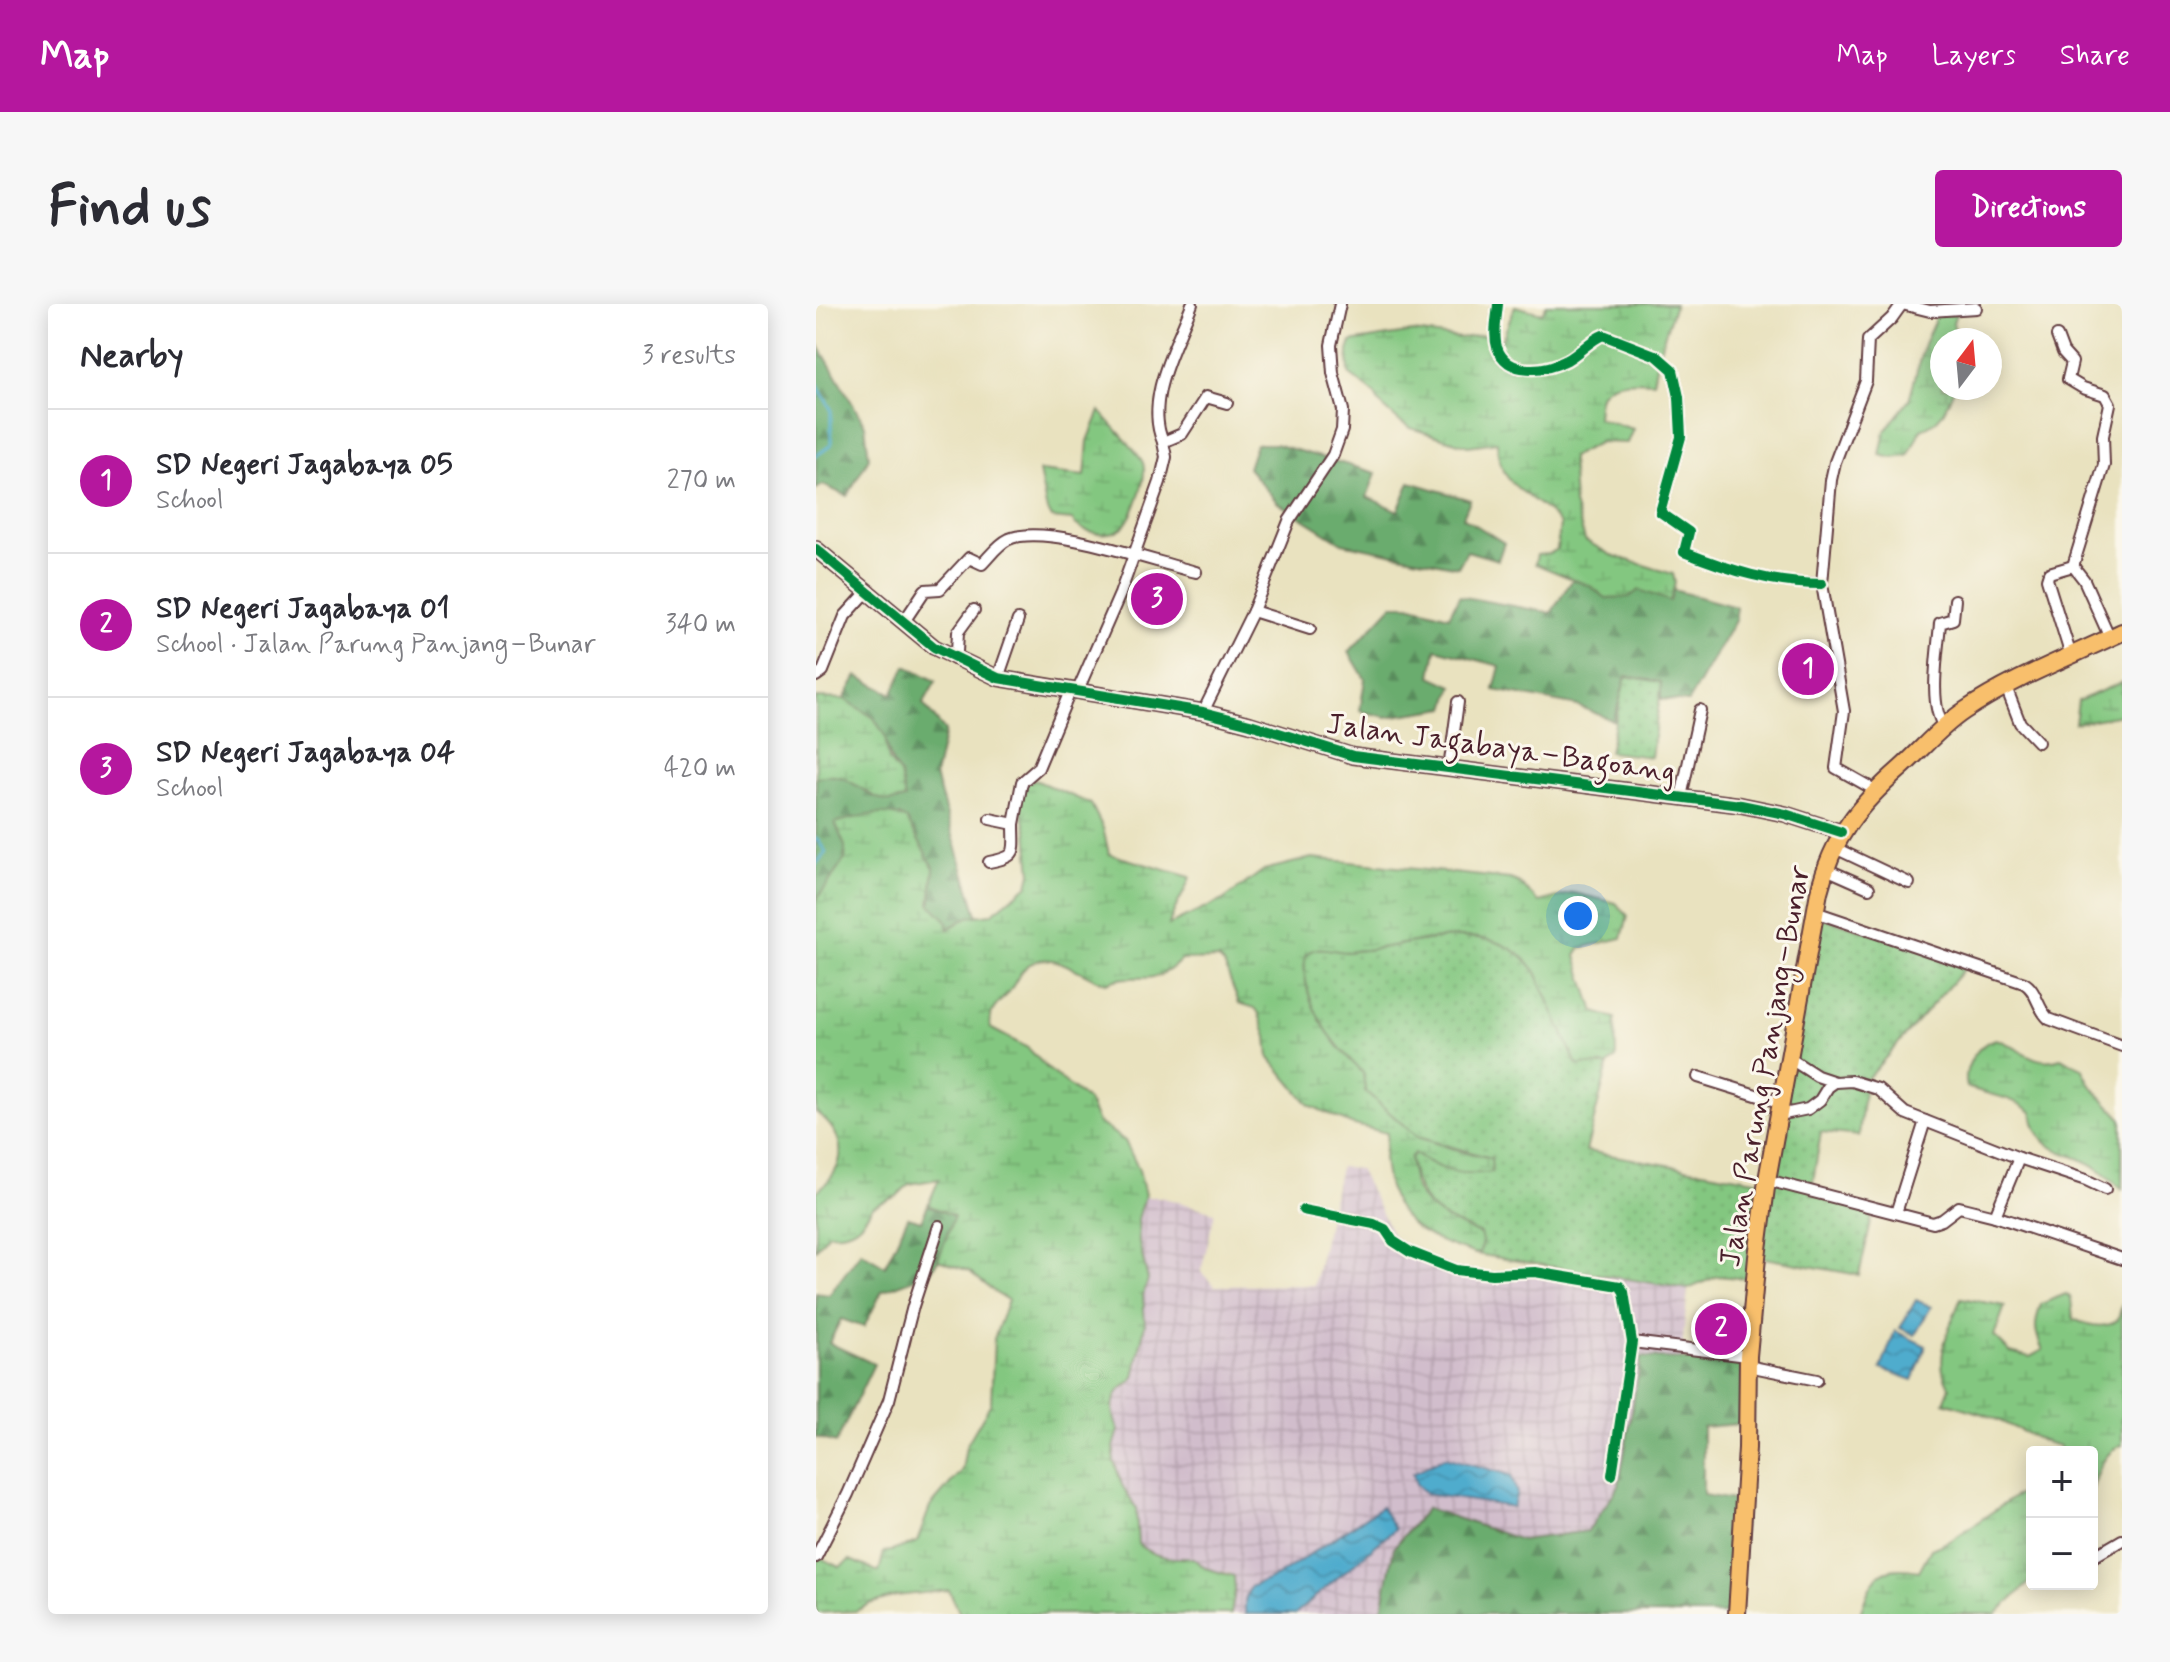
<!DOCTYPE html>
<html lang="en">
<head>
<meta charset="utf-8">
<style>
	:root { --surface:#fff; --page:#f7f7f7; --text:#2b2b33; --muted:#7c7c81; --line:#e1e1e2; --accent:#b5179e }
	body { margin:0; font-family:Mynerve,sans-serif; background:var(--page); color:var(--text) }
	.controls { position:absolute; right:24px; bottom:24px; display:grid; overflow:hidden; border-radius:8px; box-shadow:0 4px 20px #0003 }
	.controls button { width:72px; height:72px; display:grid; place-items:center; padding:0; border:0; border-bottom:2px solid var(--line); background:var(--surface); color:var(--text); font:40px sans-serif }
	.compass { position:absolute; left:1114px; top:24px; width:72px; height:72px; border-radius:50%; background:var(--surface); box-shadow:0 4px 20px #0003; rotate:16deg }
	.you { position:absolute; left:762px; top:612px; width:28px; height:28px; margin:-20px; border:6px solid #fff; border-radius:50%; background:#1a73e8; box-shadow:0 0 0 12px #1a73e833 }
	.badge { display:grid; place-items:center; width:52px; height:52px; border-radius:50%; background:var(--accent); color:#fff; font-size:26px; font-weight:700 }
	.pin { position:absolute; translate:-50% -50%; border:4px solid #fff; box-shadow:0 2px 8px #0006 }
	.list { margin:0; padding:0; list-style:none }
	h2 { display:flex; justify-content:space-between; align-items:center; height:104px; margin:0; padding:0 32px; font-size:34px }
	h2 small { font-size:26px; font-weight:400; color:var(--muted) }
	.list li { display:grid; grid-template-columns:52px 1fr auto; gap:24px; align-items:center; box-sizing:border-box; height:144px; padding:0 32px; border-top:2px solid var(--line) }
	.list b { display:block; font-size:30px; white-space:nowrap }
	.list p { margin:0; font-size:26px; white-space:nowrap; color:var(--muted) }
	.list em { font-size:26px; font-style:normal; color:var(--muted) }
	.map { position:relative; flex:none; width:1306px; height:1310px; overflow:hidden; border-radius:8px }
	header { display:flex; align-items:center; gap:48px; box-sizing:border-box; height:112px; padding:0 40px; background:var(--accent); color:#fff }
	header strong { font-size:38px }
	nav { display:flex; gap:44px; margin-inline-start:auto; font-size:28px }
	.intro { display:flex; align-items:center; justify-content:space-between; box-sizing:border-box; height:192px; padding:0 48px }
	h1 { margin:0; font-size:56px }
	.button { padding:20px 36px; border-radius:8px; background:var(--accent); color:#fff; font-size:28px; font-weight:700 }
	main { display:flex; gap:48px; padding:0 48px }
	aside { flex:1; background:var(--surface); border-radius:8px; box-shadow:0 4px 20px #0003 }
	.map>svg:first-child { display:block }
	.industrial { fill:url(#industrial-grid) }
	.grass { fill:url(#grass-dots); stroke:#667356; stroke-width:2 }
	.forest { fill:url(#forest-firs); stroke:#5a664c; stroke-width:2 }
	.wetland { fill:url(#wetland-marsh); stroke:#667356; stroke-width:2 }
	.water { fill:url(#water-waves); stroke:#4c667c; stroke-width:2 }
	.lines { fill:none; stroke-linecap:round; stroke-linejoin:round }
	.stream { stroke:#4faccd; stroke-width:3 }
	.street-casing { stroke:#623c41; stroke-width:14 }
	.secondary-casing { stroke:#623c41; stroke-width:18 }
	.primary-casing { stroke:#623c41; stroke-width:20 }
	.street { stroke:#fff; stroke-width:10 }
	.secondary { stroke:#fce5c4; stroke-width:14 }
	.primary { stroke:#f8bf6c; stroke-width:16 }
	.cycleway-casing { stroke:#fbf7ec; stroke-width:15 }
	.cycleway { stroke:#00873e; stroke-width:10 }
	.labels { text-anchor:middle; stroke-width:6; stroke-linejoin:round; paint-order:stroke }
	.street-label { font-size:30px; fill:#4a1f2b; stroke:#fbf7ec }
</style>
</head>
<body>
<header>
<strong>Map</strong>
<nav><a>Map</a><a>Layers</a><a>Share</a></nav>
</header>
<div class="intro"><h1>Find us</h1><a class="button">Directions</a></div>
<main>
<aside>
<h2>Nearby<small>3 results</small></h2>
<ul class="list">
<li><span class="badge">1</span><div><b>SD Negeri Jagabaya 05</b><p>School</p></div><em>270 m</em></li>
<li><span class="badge">2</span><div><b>SD Negeri Jagabaya 01</b><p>School · Jalan Parung Panjang–Bunar</p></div><em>340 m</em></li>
<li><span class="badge">3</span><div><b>SD Negeri Jagabaya 04</b><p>School</p></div><em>420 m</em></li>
</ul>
</aside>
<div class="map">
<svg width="1306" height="1310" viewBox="0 0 1306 1310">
	<defs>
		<pattern id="industrial-grid" width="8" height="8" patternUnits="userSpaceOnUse" patternTransform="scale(2)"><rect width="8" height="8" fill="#d1bdcc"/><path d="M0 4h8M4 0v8" fill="none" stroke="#b5a2af"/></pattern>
		<pattern id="grass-dots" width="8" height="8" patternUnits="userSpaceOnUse" patternTransform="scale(2)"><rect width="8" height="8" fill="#83c780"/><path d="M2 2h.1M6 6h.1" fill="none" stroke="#73aa6f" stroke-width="1.8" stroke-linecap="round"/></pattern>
		<pattern id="forest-firs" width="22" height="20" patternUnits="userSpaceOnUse" patternTransform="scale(2)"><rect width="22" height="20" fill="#6aac6e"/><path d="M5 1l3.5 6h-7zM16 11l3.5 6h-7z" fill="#598b5b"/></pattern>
		<pattern id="wetland-marsh" width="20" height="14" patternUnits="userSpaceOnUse" patternTransform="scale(2)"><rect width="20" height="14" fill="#83c780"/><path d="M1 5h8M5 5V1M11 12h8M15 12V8" fill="none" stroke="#73aa6f"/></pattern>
		<pattern id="water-waves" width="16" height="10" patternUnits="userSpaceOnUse" patternTransform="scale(2)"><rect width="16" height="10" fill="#4faccd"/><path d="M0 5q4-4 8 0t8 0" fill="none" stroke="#448ba7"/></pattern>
	</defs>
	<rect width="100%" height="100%" fill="#fbf7ec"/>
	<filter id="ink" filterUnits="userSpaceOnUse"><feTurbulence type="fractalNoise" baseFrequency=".0125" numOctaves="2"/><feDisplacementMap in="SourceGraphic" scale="16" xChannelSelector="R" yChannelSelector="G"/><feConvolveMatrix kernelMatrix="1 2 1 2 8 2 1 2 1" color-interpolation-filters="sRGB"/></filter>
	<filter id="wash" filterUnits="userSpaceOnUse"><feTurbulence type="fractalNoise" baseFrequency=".006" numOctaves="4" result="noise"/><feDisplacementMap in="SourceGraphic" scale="32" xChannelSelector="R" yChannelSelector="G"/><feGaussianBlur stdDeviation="1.8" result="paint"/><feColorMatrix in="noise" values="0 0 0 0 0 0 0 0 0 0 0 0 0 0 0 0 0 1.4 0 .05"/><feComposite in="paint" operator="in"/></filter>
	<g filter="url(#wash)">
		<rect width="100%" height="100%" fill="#e9e2bf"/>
		<polygon class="industrial" points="524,863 543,865 581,939 657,972 766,969 872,985 865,1056 825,1054 803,1181 772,1228 705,1236 611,1204 578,1244 565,1310 415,1310 419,1287 414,1269 389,1264 378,1254 364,1255 337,1250 322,1240 320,1204 306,1181 298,1157 298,1143 303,1126 297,1116 298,1099 303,1087 313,1081 329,1020 327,991 332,976 323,938 322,915 328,893 344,893 399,908 385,968 399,982 498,981"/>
		<g class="grass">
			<polygon points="809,372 846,378 835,453 793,448"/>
			<path d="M998,611l137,43 13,11 -99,112 -6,55 -38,-4 -10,62 63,15 -15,66 -106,-19 -5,23 -30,-3 -30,13 -212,-35 4,-2v-18c-44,-18 -62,-27 -70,-76l4,-5 15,10 27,10 35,-15 -74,-21 -52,-46 -2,-18c-32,-31 -63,-71 -58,-118 15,-12 24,-4 41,-4 5,1 12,-1 18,-1 58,-6 131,-36 172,22l41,93h31l-22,86 181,31z"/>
		</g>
		<g class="forest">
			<polygon points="0,37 49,121 53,154 31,192 7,181 0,185"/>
			<polygon points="440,140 459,140 560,169 551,193 582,207 594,178 654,196 647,213 688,239 682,256 651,247 642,263 526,239 462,199 432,164"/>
			<polygon points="757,275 774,282 791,294 823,286 854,296 857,286 920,303 920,315 872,398 845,395 845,378 810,372 798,417 762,402 678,386 684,362 620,345 615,372 637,382 630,404 571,413 544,407 549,375 533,348 577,301 593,301 633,312 643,292 735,309"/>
			<path d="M90,362l30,15 -13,23 22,27 -10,45 43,142 -10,-1 -21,12v-8l-16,-15 -4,37 7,-76 -34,-51h-33l-29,6 7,24v13l-29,42v-123c21,-8 39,5 56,17l28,-21c-12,-15 -9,-19 -15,-35 -4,-11 -30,-35 -41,-40l13,-23 35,18z"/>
			<polygon points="112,901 138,912 122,956 114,969 66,987 48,1023 25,1015 13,1039 58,1060 20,1139 0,1133 0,989 13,991 45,948 69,962 92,913 105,917"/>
			<polygon points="825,1053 934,1059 935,1119 887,1123 887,1191 930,1198 917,1310 565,1310 578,1243 611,1204 705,1236 772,1227 803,1181"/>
		</g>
		<g class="wetland">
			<path d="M731,0h128l-17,51 -5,27c-14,-1 -41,-3 -51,10 -5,6 -4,18 -5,26l36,11 -6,14 -27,-1 -29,15 3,47 11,36 26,15 62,19 2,9 -5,18 -31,-11 -10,7 -23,1 -16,-12 -55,-22 2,-9 12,-1 8,-5 3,-25c-25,-32 -62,-32 -63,-82l-29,4 -57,-18 -12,-7 -19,-17 -6,-11 -25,-19 -1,-23 3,-9 62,-10 47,6 22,-3 20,5 13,-34 27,7z"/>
			<path d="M1118,0h25l-6,19 4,17h-15v48h12c-8,20 -12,34 -33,41l-13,27 -15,2 -13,-3 5,-24 24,-31 15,-56 10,-22z"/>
			<path d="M284,107c8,10 40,43 43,52 5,14 -10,54 -20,64 -13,11 -42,7 -51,-7l-20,-2 -6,-11 -7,-36 46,5 3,-35z"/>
			<polygon points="1306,378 1306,411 1259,419 1262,397"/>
			<path d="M0,394l28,1 30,19 11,18 4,25 11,13 5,25c-6,1 -13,3 -19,2 -26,-6 -39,-34 -70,-23z"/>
			<path d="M219,476l56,24 12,24 6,26 81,23c-5,18 -17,30 -21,48l54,-25 41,-30 48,-12 198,21 8,3 21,20 35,-9 42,10 12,13 -6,22 -42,10 -4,8 18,56 21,6 1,40 -8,7h-31l-41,-93c-41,-58 -114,-28 -172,-22 -6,0 -13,2 -18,2 -17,-1 -27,-9 -41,3 -5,47 26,87 58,118l2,18 52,46 43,14 31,7 1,14c-32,4 -50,0 -78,-19l-4,5c1,8 2,18 4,26 10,28 41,40 66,50l2,7 -2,11 -4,2c-56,-17 -88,-33 -92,-96 0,-9 3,-16 3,-25l-36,-9 -42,-19 -40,-48 -2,-20 -9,-25 -3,-4 -16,-5 -15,-39 -5,-5 -38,1c-31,31 -43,9 -75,23 -25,-6 -55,-38 -80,-16 -8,7 -11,17 -17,25 -10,11 -22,19 -19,36l38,20 20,21 40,32 10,21 27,19 14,29 6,25 -7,24 1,23 9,38 -5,15 2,29 -11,53c-5,8 -9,8 -15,14 -9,11 -6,28 0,39l-5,17v14l8,24 14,23 2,36c15,14 37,15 56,14l11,10 29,8 1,15 -4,23h-271l-11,-24 -53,6 -27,8 -13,7 -40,2v-46l3,-10 21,10 10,-7 29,12 5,-20 8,-1 25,-9 13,-35 32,-37 4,-24 25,-43 3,-64 14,-39 -11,-6 -28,-23 -31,-11 16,-44 -26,-11 11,-26 -30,5 -12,12 -25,11c-10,19 -21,28 -43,26l-13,16v-57c33,-25 32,-55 0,-80v-211l29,-42v-13l-10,-23c21,-6 51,-15 72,-3l27,48 -4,36 17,17 1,8 20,-12 23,-3 37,-29 3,-12 -4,-42 -9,-34 5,-13z"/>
			<path d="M1180,735c23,7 39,29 65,19l21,10 10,19 30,32v70c-10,-8 -20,-19 -31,-25 -29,-15 -54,-12 -59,-52 -20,-16 -42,-16 -65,-25 -5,-19 10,-43 29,-48z"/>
			<path d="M1250,990l5,4 2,21c14,6 32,11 45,1l4,-16v141c-20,8 -23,26 -30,45v-38h-33l1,-6 -15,-4 -58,-27 -43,-13 6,-15c-19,-24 1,-64 11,-89l44,8 -11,30 16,16 20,5 13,-7c-9,-19 -9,-25 -2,-46z"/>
			<path d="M1216,1185v91l-36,34h-136c12,-36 18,-51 59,-43l12,-22 19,-8 64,-44z"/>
		</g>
		<g class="water">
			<polygon points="1100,996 1115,1003 1099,1031 1084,1024"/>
			<polygon points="1079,1027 1110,1042 1097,1076 1065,1065"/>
			<polygon points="629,1153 695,1171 701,1189 697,1203 610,1190 600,1180 597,1169"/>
			<polygon points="565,1203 579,1225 479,1310 429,1310 429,1297 434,1283 461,1272"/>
		</g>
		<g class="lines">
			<g class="stream">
				<polyline points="0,79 15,105 15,141 0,152"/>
				<polyline points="0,534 10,548 0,560"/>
			</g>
		</g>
	</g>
	<g filter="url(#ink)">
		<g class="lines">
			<defs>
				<g id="street">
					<path d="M682,0c-1,14 -5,30 -1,43 10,30 49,24 70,13 13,-7 23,-20 36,-25l54,21 16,14 6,27 2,40 -21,75 29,20 -5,20c45,18 89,32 138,32"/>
					<polyline points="1086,0 1114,7 1160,4"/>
					<polyline points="1241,32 1247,48 1256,58 1252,75 1267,84 1289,91 1294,100 1287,132 1288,161 1257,262"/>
					<path d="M347,138c-19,-43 14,-98 29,-138"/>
					<polyline points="1257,262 1268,276 1294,334"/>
					<polyline points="437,307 494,325"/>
					<path d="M87,319l22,-33 15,-1 29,-31 13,6c8,-8 16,-20 27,-25 38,-16 145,23 187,33"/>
					<polyline points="1255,352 1231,275 1233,269 1257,262"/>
					<polyline points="138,355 141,348 142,328 158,306"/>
					<polyline points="0,372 7,367 29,312 50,289"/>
					<polyline points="182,374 202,316"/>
					<polyline points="1190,383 1204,419 1222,438"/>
					<polyline points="262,386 304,290 344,178 350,153 347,138 366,130 390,93 411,99"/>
					<polyline points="387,408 437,307 473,217 517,151 526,126 527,106 517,69 515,41 524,0"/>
					<path d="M1128,422c-16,-21 -6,-75 -4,-103l13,-4 2,-19"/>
					<polyline points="633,465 642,398"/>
					<polyline points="1059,486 1020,464 1028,407 1006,280 1015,176 1019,158 1050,77 1052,36 1076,14 1086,0"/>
					<polyline points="865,493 884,406"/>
					<polyline points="174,515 198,520 206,478 222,464 255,385"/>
					<polyline points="1019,544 1093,579"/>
					<path d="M173,558c30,-6 25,-9 25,-38"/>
					<polyline points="1010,565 1053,584"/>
					<path d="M999,608l209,71c13,7 13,26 25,36l73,27"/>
					<polyline points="973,754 1001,772 1019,778"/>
					<polyline points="882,773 966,799"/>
					<polyline points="963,811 992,805 1004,796 1012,783 1019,778 1036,777 1062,785 1089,809 1203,854 1270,876 1289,885"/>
					<polyline points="951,876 1117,919 1126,916 1143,903 1179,912 1306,955"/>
					<polyline points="487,906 558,920 569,925 577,937 594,948 640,966 676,970 719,968 804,982 808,988 816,1038 796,1171"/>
					<polyline points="1080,909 1109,817"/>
					<polyline points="1179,912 1203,854"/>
					<polyline points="816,1038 932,1052"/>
					<polyline points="932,1062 1001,1076"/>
					<polyline points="0,1253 32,1190 73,1096 97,1002 123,922"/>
					<polyline points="1277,1253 1306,1236"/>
				</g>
				<polyline id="secondary" points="0,245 118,343 182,374 387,408 434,420 537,452 925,501 969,510 1025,528"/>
				<path id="primary" d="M921,1310l10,-166 1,-92 9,-99 10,-77 52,-288c13,-55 41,-88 82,-124 21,-19 39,-41 63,-57 49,-33 106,-54 158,-79"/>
			</defs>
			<use href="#street" class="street-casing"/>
			<use href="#secondary" class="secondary-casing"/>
			<use href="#primary" class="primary-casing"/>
			<use href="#street" class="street"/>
			<use href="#secondary" class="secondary"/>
			<use href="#primary" class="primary"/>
			<defs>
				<g id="cycleway">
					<path d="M682,0c-1,14 -5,30 -1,43 10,30 49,24 70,13 13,-7 23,-20 36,-25l54,21 16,14 6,27 2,40 -21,75 29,20 -5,20c45,18 89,32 138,32"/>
					<polyline points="0,245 118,343 182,374 387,408 434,420 537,452 925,501 969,510 1025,528"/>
					<polyline points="487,906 558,920 569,925 577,937 594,948 640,966 676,970 719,968 804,982 808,988 816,1038 796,1171"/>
				</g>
			</defs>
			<use href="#cycleway" class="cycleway-casing"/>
			<use href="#cycleway" class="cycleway"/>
		</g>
	</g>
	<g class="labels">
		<g class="street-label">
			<text transform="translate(685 443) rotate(8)" y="10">Jalan Jagabaya–Bagoang</text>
			<text transform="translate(948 762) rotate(-80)" y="10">Jalan Parung Panjang–Bunar</text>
		</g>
	</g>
</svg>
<div class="controls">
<button>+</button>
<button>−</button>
</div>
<svg class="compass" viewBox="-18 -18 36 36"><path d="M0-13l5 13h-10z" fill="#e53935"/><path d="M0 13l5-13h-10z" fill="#7c7c81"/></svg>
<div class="you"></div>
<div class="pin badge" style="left:992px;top:365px">1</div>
<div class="pin badge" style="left:905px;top:1025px">2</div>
<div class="pin badge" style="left:341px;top:295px">3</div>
</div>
</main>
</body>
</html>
